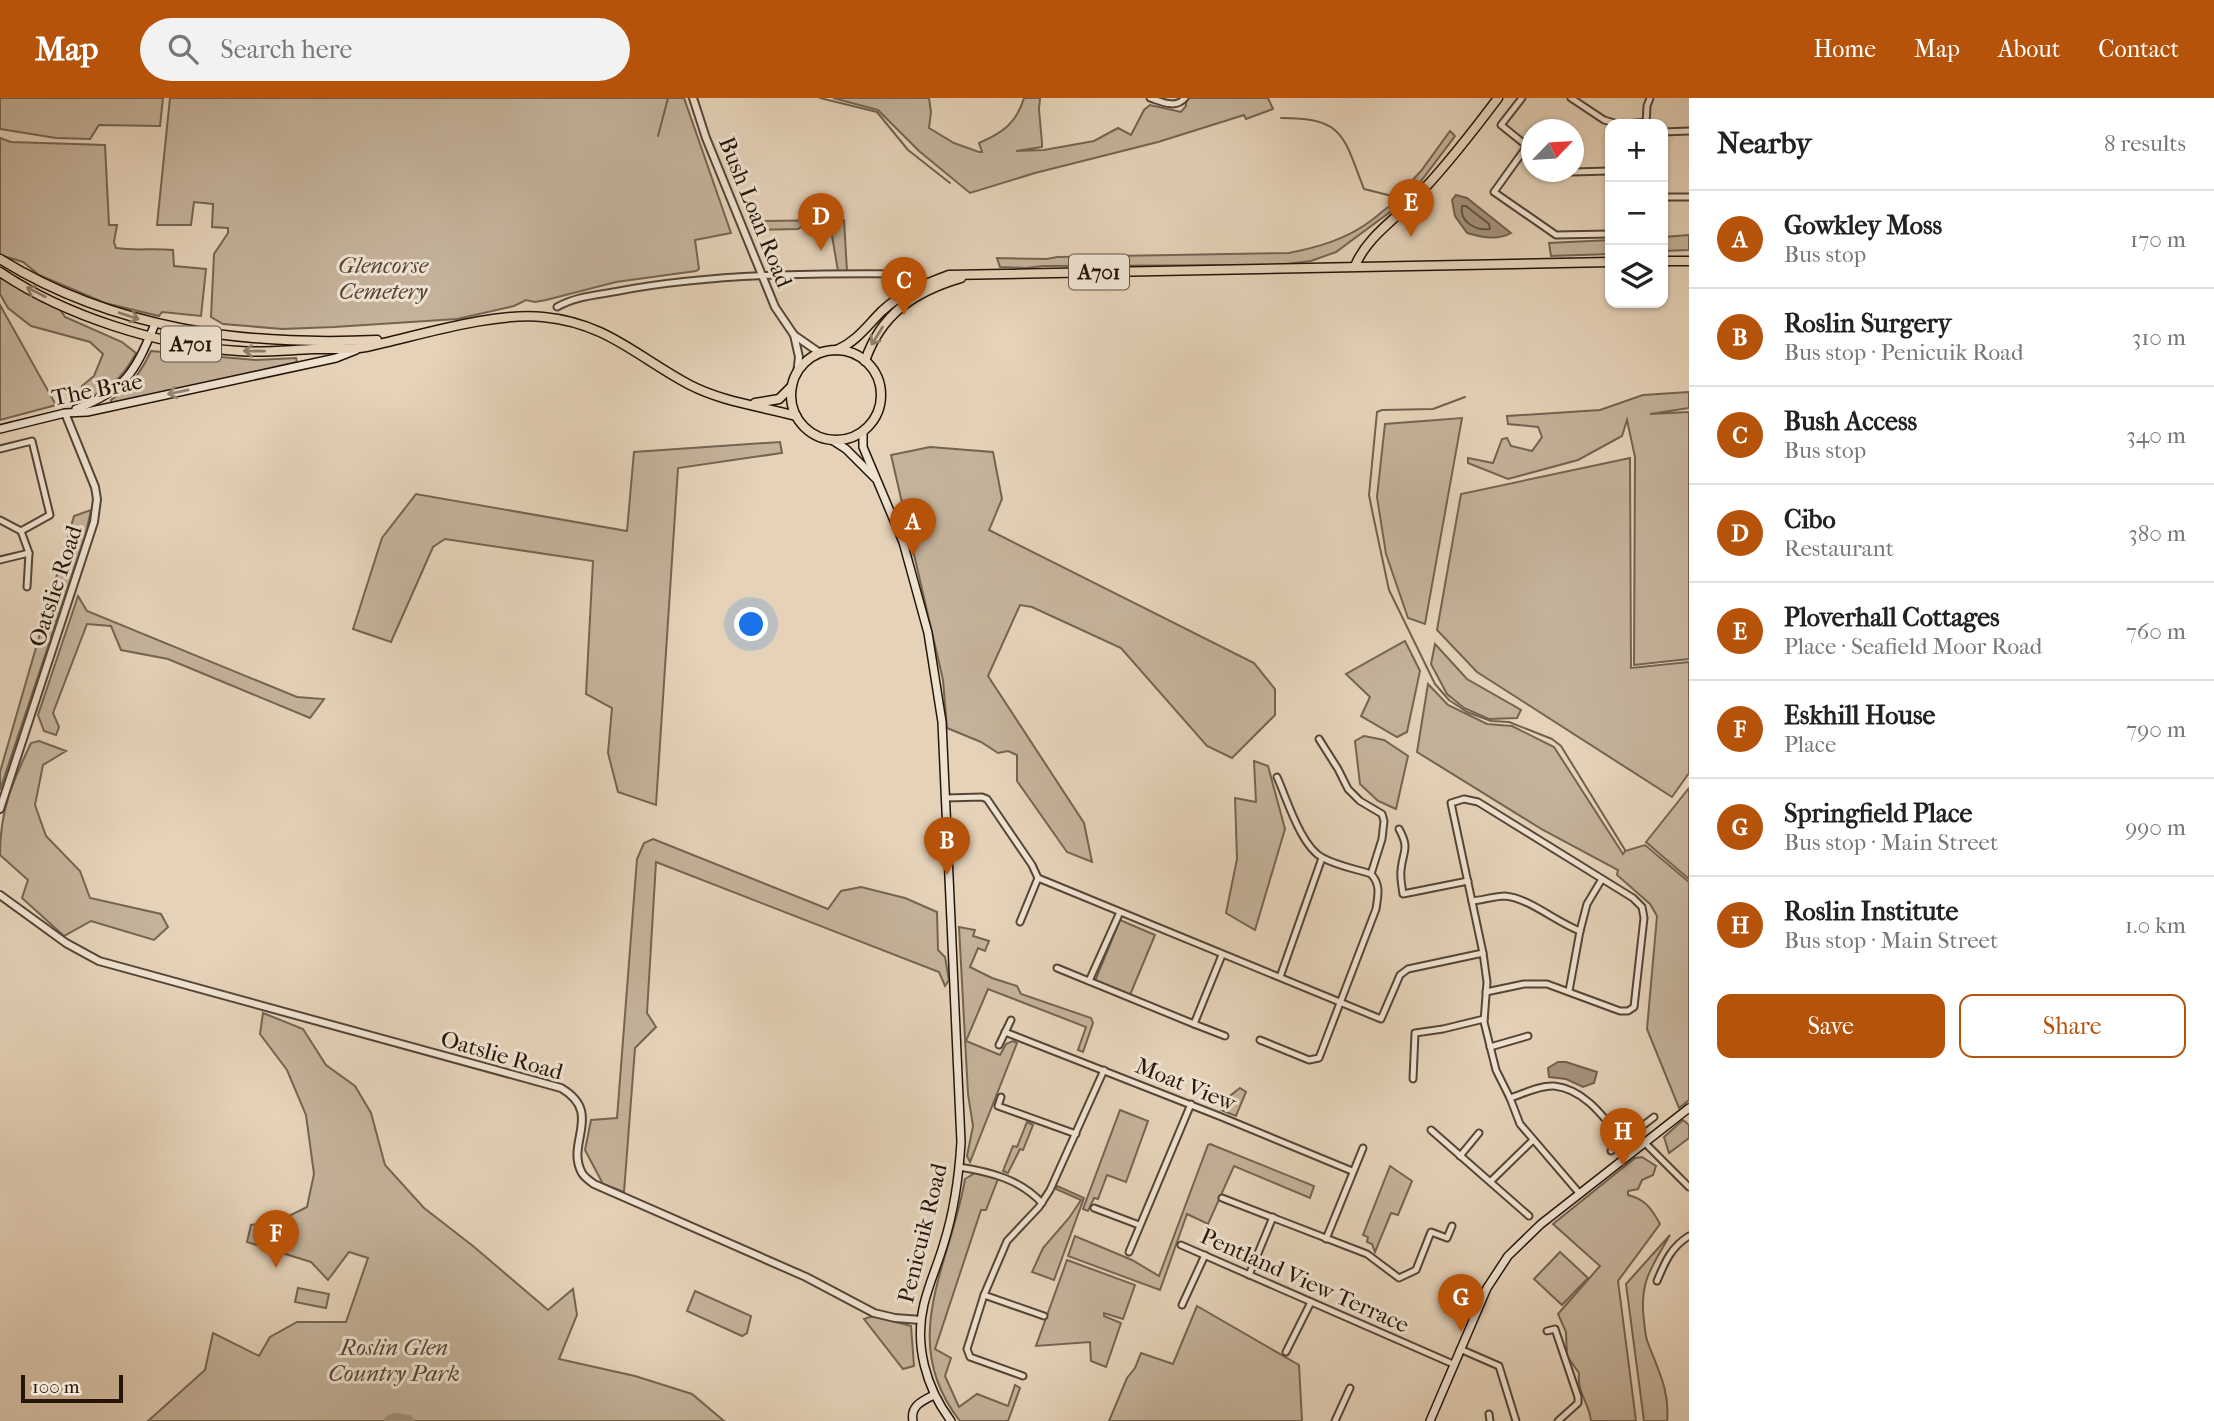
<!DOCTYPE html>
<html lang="en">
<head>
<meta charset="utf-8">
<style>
	:root { --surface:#fff; --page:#f2f2f2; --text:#222; --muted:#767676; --line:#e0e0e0; --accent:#b45309 }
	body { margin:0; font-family:"IM FELL French Canon",serif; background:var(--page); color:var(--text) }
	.controls { position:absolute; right:21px; top:21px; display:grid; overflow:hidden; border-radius:14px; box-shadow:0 2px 5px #0004 }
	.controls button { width:63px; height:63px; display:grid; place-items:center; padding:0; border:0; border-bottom:2px solid var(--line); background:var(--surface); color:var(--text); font:35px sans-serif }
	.compass { position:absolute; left:1521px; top:21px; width:63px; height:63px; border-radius:50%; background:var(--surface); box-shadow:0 2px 5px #0004; rotate:65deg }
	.scale { position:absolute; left:21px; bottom:18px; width:102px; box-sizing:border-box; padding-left:7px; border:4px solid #251609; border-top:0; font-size:19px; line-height:24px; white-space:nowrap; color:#251609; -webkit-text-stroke:5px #eee2d1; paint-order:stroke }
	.you { position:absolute; left:752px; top:527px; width:24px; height:24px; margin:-18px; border:5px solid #fff; border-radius:50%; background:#1a73e8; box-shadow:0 0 0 10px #1a73e833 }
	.badge { display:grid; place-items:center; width:46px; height:46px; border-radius:50%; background:var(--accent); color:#fff; font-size:23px; font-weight:700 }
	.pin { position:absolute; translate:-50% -58px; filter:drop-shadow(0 2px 4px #0008) }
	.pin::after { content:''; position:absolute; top:37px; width:24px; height:21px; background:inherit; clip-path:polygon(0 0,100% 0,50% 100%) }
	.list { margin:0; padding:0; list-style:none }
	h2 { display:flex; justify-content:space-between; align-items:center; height:91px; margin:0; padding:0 28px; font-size:30px }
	h2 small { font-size:23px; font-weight:400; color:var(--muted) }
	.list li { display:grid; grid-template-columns:46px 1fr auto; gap:21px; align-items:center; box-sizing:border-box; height:98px; padding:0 28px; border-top:2px solid var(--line) }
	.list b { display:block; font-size:26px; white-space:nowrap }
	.list p { margin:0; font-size:23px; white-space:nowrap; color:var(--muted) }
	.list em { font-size:23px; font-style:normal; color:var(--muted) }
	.actions { display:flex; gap:14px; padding:21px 28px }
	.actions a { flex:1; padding:16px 0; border:2px solid var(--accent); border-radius:14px; text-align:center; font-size:24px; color:var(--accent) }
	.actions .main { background:var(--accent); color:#fff }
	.icon { flex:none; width:38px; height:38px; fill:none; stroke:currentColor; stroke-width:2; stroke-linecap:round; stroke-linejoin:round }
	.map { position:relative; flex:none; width:1689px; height:1323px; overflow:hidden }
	header { display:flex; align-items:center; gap:42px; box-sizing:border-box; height:98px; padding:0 35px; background:var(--accent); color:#fff }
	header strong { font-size:33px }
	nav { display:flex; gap:38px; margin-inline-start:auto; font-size:24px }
	.search { width:490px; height:63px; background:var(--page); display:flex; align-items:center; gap:18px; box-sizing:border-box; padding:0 24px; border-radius:38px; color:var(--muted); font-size:26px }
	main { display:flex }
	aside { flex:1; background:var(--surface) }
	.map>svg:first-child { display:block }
	.green { fill:#c4b29a; stroke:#746452; stroke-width:2 }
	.water { fill:#a4927c; stroke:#71604e; stroke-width:2 }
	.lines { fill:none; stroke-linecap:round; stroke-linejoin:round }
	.shore { stroke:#645442; stroke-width:2 }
	.stream { stroke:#71604e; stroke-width:2 }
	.river { stroke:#a4927c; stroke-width:12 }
	.minor-casing { stroke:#554535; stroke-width:9 }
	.tertiary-casing { stroke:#554535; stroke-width:10 }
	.secondary-casing { stroke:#251609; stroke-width:10 }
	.primary-casing { stroke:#251609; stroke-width:11 }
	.minor { stroke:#eee2d1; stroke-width:5 }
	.tertiary { stroke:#eee2d1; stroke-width:6 }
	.secondary { stroke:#eee2d1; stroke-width:7 }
	.primary { stroke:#e5d2b8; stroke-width:8 }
	.oneway { stroke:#8f7d69 }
	.oneway2 { stroke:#948677 }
	.labels { text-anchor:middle; stroke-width:6; stroke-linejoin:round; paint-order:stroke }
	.shield { fill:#eee2d1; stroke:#615345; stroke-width:2 }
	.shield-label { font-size:21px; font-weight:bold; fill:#251609 }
	.street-label { font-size:23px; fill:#251609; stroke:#eee2d1 }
	.park-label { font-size:23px; font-style:italic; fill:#554534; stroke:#eee2d1 }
</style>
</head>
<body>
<header>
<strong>Map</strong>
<div class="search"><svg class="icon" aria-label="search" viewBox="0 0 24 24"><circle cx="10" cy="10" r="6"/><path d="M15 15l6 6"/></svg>Search here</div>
<nav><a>Home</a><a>Map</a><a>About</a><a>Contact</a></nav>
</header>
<main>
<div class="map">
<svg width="1689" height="1323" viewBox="0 0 1689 1323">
	<rect width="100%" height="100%" fill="#e5d2b8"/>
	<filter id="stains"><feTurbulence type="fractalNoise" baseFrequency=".00286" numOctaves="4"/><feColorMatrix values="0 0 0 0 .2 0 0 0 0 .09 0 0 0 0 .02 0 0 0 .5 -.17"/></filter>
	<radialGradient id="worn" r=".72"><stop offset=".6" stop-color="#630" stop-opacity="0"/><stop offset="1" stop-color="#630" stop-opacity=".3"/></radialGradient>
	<g class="green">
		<polygon points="0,0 163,0 160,28 99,27 90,41 56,40 0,31"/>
		<polygon points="170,0 684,0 731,135 695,142 699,171 696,173 616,184 546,202 535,204 526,202 514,208 457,221 334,229 282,231 223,226 211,219 214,156 228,135 228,130 212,129 213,106 194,104 191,127 157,127"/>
		<path d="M833,0h96l2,14 -2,16 25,15 25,9h3l-3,-9c23,-10 37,-19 45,-45h16l-1,11 3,34v4l-26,4 28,-1 50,-9 24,-13 13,7 13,-25 6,-5 31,7 5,-6v-8h82l5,11 -27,10 -2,-4 -86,27 -123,31 -65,20 -51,-42 -41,-41z"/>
		<polygon points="1450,33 1455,38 1415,91 1400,105 1394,102 1421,73"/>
		<path d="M0,40l11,4 94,3 4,80h8l-3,17 2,6c20,3 37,0 57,2l1,16 32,3 -5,47 -39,-4 -3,4 -54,-13 -66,-28 -16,-13 -23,-7z"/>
		<path d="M1390,108l4,3 -58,43 -25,9 -34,4 -234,1 -17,2 -26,-1 -3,-9 50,1 10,-2 232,-4c30,-6 58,-14 83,-33 7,-5 11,-10 18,-14z"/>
		<polygon points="844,122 847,173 838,173 830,126 804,127 798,131 754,132 751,123"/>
		<polygon points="1689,137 1689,152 1663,153 1663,139"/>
		<polygon points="1610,142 1610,156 1551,158 1549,145"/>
		<path d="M0,179l59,31 6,9 57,25 14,11c-14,27 -29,38 -57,49l3,-16 12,-10 9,-22 -13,-12 -59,-16 -23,-18 -8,-14z"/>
		<polygon points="0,207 56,307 0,322"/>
		<path d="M151,253l105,9 40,-2 1,4 -186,42v-4c20,-15 29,-26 40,-49z"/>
		<polygon points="1689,294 1689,310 1650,316 1689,314 1689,561 1634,567 1635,359 1627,322 1622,338 1578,362 1508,381 1468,365 1468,360 1493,365 1502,341 1507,340 1511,348 1532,353 1542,339 1538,329 1508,326 1507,318 1600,312 1643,297"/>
		<polygon points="1462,320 1425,526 1408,520 1386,456 1377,399 1385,326"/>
		<polygon points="780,344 782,355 678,370 656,707 618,694 608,655 612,610 586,596 593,463 445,441 433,449 391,544 353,531 382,440 416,396 627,433 634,354"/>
		<polygon points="930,349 993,354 1002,401 989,432 1254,565 1275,591 1275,617 1232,660 1207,648 1121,550 1032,509 1020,507 988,578 1084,725 1092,764 1067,754 1017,683 1017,657 1008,653 998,655 981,644 947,630 943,582 891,357"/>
		<polygon points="1630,360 1631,570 1689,564 1689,675 1672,699 1477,574 1437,532 1461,396"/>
		<polygon points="91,412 86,435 0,692 0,674 74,418"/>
		<polygon points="78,498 87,513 297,599 324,601 310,620 168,561 121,552 111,528 87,526 53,615 59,629 56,637 44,633 38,617"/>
		<polygon points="1405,543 1420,573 1407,634 1397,639 1361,618 1370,599 1346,576"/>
		<polygon points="1435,546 1467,581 1521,612 1517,620 1489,621 1464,610 1447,596 1431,566"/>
		<polygon points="1428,586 1448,607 1487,626 1512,628 1554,649 1623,756 1625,753 1645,747 1689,784 1689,1002 1679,1010 1647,931 1657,818 1650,806 1617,777 1618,772 1543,732 1417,654"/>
		<polygon points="1364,638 1384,642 1408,658 1396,711 1378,703 1360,686 1355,643"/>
		<path d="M39,643l27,10 -23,14 -8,40 11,31 34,35 10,27 71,16 7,13 -14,13 -63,-19 -27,15 -42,-38 6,-18 -28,-25c0,-45 12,-72 31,-112z"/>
		<polygon points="1254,663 1268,668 1285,731 1255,832 1226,815 1237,761 1235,700 1256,704"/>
		<polygon points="1689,690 1689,781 1646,744"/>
		<polygon points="653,741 828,811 841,793 861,789 905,800 937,814 938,852 945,859 949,882 945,888 939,874 656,764 647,915 656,929 635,950 624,1094 603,1086 585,1052 591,1022 617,1020 637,761 644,745"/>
		<polygon points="1120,822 1155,837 1130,897 1095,883"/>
		<polygon points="959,829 975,832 973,838 989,843 985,853 978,850 970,869 992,880 1017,888 1021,896 1091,920 1093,925 1083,954 1078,952 1086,929 988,891 966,943 1000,957 1006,946 1013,943 1017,945 970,1064 967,1058 973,1028 968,996"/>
		<polygon points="263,915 303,931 326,967 355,988 371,1015 385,1067 424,1110 473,1148 548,1212 573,1191 577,1217 559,1261 635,1278 692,1296 724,1323 148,1323 205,1272 213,1235 259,1258 270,1239 297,1224 346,1224 368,1160 349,1154 328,1182 311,1164 247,1144 251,1127 279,1123 307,1109 314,1076 306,1017 287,972 260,936"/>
		<polygon points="1240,990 1246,994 1236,1018 1221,1012 1226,1001"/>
		<polygon points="1120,1012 1148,1023 1126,1084 1107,1077 1098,1101 1094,1100 1088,1113 1083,1111"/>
		<polygon points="1683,1022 1689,1027 1689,1040 1669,1055 1664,1039"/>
		<polygon points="1027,1024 1033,1027 1023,1052 1020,1051 1008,1075 1003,1073 1013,1048 1017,1049"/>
		<polygon points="1210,1046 1314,1088 1310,1100 1234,1068 1208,1126 1187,1116 1160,1192 1068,1158 1075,1138 1132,1162 1159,1178 1208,1047"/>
		<path d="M1642,1059l14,9 -3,9 -11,5 -4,9 -10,2v4c17,4 24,14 32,29l-42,57 18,140h-45c-2,-19 -14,-27 -12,-48l-12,-17 -1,-24 -8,-18 42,-48 -47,-42 82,-66z"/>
		<polygon points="1390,1068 1412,1083 1398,1117 1391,1115 1375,1154 1372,1146 1367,1144 1368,1139 1363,1137"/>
		<path d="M975,1075l23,6 -12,31h-5l-46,139 16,9 -6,18 14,31 18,-13 31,12 7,-21 5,3 -12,33h-48c-64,-81 -9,-157 5,-242z"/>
		<polygon points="1057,1088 1084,1100 1054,1182 1032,1174 1043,1150 1069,1120 1081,1102 1056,1091"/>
		<path d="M1670,1137c-19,33 -31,47 -26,86 1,7 1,15 4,22 10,27 22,48 19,78h-23l-18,-137z"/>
		<polygon points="1560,1154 1588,1180 1562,1207 1534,1181"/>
		<polygon points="1067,1162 1135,1187 1123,1221 1104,1215 1104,1218 1121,1225 1106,1269 1091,1263 1090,1244 1036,1248"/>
		<polygon points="298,1190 329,1196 326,1210 295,1204"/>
		<polygon points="695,1193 751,1218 747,1235 742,1238 687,1213"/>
		<polygon points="1197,1208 1299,1267 1302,1323 1109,1323 1127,1280 1135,1270 1141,1255 1173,1266"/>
		<polygon points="873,1218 911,1228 914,1268 903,1271 864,1221"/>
	</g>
	<g class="water">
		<path d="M1456,97l11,3 44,35c-14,8 -30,4 -44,0l-12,-17 -3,-16z"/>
		<polygon points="1558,964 1566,964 1597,974 1594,985 1583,989 1566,981 1549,979 1548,970"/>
	</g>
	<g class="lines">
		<path class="shore" d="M1462,108h4l23,18 1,5c-14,2 -31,-7 -28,-23z"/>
		<g class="stream">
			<polyline points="820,0 877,14 908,52 950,85"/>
			<path d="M1281,20c64,0 62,18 83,71l28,7"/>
			<polyline points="658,38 668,0"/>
			<polyline points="1465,299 1433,311 1382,312 1377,314 1369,397 1373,417 1389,492 1435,586 1449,602 1467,614 1491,623 1509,624 1552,641 1561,648 1625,752"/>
		</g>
		<polyline class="river" points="390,1323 395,1321 408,1323"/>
		<defs>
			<g id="minor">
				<path d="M1150,0c12,4 26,11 35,0"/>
				<polyline points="1522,0 1501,27 1532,52"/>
				<polyline points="1571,0 1604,22 1618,26"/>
				<polyline points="1628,26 1646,24"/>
				<polyline points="1646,26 1647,8 1650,0"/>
				<polyline points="1663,34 1689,33"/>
				<polyline points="1527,48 1494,94 1556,137 1610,136"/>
				<polyline points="1571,74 1610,73"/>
				<polyline points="1663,99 1689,99"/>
				<path d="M557,209c19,-11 41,-12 62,-16 94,-18 203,-18 298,-17"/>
				<polyline points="0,351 32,343 50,417 21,433 0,422"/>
				<polyline points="21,433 29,455 27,489"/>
				<polyline points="0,462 29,455"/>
				<path d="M1277,679c10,22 24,70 46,81 15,8 33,11 48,16"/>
				<polyline points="946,700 982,699 987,701 1032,767 1038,780 1381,921 1400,877 1408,871 1483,855 1487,884 1484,924 1496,972 1510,1000"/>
				<path d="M1399,731c11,20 4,21 2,41 -1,7 1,17 2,24l65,-13"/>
				<path d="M1472,803c11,-1 23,-5 33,-5 24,2 51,26 75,35"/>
				<polyline points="1020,824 1038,780"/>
				<polyline points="1483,855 1451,705 1464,701 1478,704 1633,800 1642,809 1644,820 1634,909 1628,913 1620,913 1547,886 1524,886 1486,894"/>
				<polyline points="1057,870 1194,926 1222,857"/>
				<polyline points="1280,879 1322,760"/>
				<polyline points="1089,883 1120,814"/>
				<polyline points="1569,893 1580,833 1587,806 1602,781"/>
				<polyline points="1194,926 1225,938"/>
				<polyline points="1005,934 1219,1018 1352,1073"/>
				<path d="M1260,942l49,20 10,-2 57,-149c2,-14 5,-24 -5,-35l11,-35 2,-18 -2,-7 -22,-13 -12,-12 -10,-20 -19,-30"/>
				<polyline points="999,947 1011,922"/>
				<polyline points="1490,949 1528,938"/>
				<polyline points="1413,981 1415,935 1443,931 1484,921"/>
				<polyline points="1001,999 998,1008 1076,1036"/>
				<polyline points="1431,1032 1529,1118"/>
				<polyline points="1645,1045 1689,1089"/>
				<polyline points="1611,1053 1623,1043"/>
				<polyline points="1460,1058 1479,1035"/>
				<path d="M959,1069c32,5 60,12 83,36"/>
				<polyline points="1491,1083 1533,1042"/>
				<path d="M1580,1096l-60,-70 -10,-26c13,-4 30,-13 44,-12 31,3 51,33 69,55l31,-24"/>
				<polyline points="1222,1100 1367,1156 1399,1180 1416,1172 1431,1134 1447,1140 1452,1128"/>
				<polyline points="1094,1110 1139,1127"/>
				<polyline points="1326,1141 1363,1050"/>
				<polyline points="1181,1147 1453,1266"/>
				<polyline points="1129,1154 1191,1006"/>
				<polyline points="1249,1177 1273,1119"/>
				<path d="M1657,1183c8,-19 14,-34 32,-45"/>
				<polyline points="984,1197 1044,1218"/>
				<polyline points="1182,1207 1205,1157"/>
				<polyline points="1547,1233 1555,1231 1578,1299 1578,1305 1558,1323"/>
				<polyline points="1460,1251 1499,1268 1516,1323"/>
				<polyline points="1286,1254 1311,1204"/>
				<polyline points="1023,1278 970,1259 967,1251 984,1197 1007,1143 1039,1109 1050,1092 1104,972"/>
				<polyline points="1489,1316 1490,1323"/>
				<polyline points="1335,1323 1350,1290"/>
			</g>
			<g id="tertiary">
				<polyline points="693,0 706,40 775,209 794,237 799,259 797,276"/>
				<polyline points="794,237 820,255"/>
				<polyline points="0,711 94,424 97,401 95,389 65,315"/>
				<path d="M0,797l66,48 33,18 462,127c43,25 4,55 21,85 2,4 8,8 12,11l212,93 68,36 21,5 26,2"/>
			</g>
			<g id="secondary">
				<path d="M76,311c50,-19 59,-37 79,-85"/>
				<polyline points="0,331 65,315 87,314 336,260 356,252"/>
				<path d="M863,333v16l40,95 25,91 14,89 19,420c-2,34 -7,69 -17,101 -6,21 -15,40 -20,61 -10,41 2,84 27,117"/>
				<polyline points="832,342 846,351 875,380"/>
				<path d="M913,1323c-3,-15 9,-20 21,-26"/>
				<polyline points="1430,1323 1487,1190 1508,1158 1541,1126 1689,1010"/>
			</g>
			<g id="primary">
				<path d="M0,161c114,71 246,87 377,81"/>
				<polyline points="1663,163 1689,163"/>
				<path d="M1355,168c13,-32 46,-50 68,-76 27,-29 51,-60 75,-92"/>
				<path d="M0,174c65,44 160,74 239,79 25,2 49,-1 74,-2 18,0 36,1 53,-2 52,-11 125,-35 177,-30 64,6 94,40 147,68 33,17 70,21 106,31"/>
				<path d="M837,252c20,-9 30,-24 45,-39 19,-18 43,-27 67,-36l661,-13"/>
				<circle cx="836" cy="297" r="45"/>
				<path d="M865,263c16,-47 49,-69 96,-83"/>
				<polyline points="755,305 779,301 792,288"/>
			</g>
		</defs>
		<use href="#minor" class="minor-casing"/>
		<use href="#tertiary" class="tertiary-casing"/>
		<use href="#secondary" class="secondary-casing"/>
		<use href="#primary" class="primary-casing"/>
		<use href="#minor" class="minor"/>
		<use href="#tertiary" class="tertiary"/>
		<use href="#secondary" class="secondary"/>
		<use href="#primary" class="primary"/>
	</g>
	<defs><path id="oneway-shaft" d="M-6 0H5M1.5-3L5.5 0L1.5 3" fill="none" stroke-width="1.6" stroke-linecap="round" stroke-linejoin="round" transform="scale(1.75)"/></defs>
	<g class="oneway">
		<use href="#oneway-shaft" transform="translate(36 194) rotate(-153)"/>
		<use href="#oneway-shaft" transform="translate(129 218) rotate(18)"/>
		<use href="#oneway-shaft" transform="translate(877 238) rotate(122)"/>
		<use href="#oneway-shaft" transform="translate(254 253) rotate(-179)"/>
	</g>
	<use class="oneway2" href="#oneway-shaft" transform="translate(178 294) rotate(168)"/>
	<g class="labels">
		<g class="shield">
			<rect x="1069" y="156.5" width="60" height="35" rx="5"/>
			<rect x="161" y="228.5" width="60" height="35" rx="5"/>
		</g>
		<g class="shield-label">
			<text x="1099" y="181">A701</text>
			<text x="191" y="253">A701</text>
		</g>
		<g class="street-label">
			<text transform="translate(756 114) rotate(68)" y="8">Bush Loan Road</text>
			<text transform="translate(97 291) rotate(-11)" y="8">The Brae</text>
			<text transform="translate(55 488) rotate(-72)" y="8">Oatslie Road</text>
			<text transform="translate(502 957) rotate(16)" y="8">Oatslie Road</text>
			<text transform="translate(1186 986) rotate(22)" y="8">Moat View</text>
			<text transform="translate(922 1135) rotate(-76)" y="8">Penicuik Road</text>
			<text transform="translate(1305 1182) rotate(24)" y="8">Pentland View Terrace</text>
		</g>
		<g class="park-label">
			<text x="383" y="175">Glencorse<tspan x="383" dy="26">Cemetery</tspan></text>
			<text x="394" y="1257">Roslin Glen<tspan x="394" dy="26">Country Park</tspan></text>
		</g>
	</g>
	<rect width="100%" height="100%" filter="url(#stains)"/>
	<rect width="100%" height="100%" fill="url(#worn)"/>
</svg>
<div class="controls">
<button>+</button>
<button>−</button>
<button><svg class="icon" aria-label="layers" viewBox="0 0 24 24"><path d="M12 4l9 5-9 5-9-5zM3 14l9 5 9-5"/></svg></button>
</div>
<svg class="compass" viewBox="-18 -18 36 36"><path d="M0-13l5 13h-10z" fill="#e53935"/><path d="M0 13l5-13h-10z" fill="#767676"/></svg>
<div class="scale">100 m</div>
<div class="you"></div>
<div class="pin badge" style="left:913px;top:458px">A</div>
<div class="pin badge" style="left:947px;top:777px">B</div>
<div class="pin badge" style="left:904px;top:217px">C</div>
<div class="pin badge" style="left:821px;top:153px">D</div>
<div class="pin badge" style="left:1411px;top:139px">E</div>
<div class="pin badge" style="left:276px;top:1170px">F</div>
<div class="pin badge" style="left:1461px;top:1234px">G</div>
<div class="pin badge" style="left:1623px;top:1068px">H</div>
</div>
<aside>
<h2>Nearby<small>8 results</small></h2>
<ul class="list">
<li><span class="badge">A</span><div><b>Gowkley Moss</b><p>Bus stop</p></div><em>170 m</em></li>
<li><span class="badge">B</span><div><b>Roslin Surgery</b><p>Bus stop · Penicuik Road</p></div><em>310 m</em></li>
<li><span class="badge">C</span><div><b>Bush Access</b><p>Bus stop</p></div><em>340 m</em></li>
<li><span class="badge">D</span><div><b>Cibo</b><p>Restaurant</p></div><em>380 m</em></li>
<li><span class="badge">E</span><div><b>Ploverhall Cottages</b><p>Place · Seafield Moor Road</p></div><em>760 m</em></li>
<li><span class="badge">F</span><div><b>Eskhill House</b><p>Place</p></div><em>790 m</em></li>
<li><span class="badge">G</span><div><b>Springfield Place</b><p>Bus stop · Main Street</p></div><em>990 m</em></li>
<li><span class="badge">H</span><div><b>Roslin Institute</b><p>Bus stop · Main Street</p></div><em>1.0 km</em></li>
</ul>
<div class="actions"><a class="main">Save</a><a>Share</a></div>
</aside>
</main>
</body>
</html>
